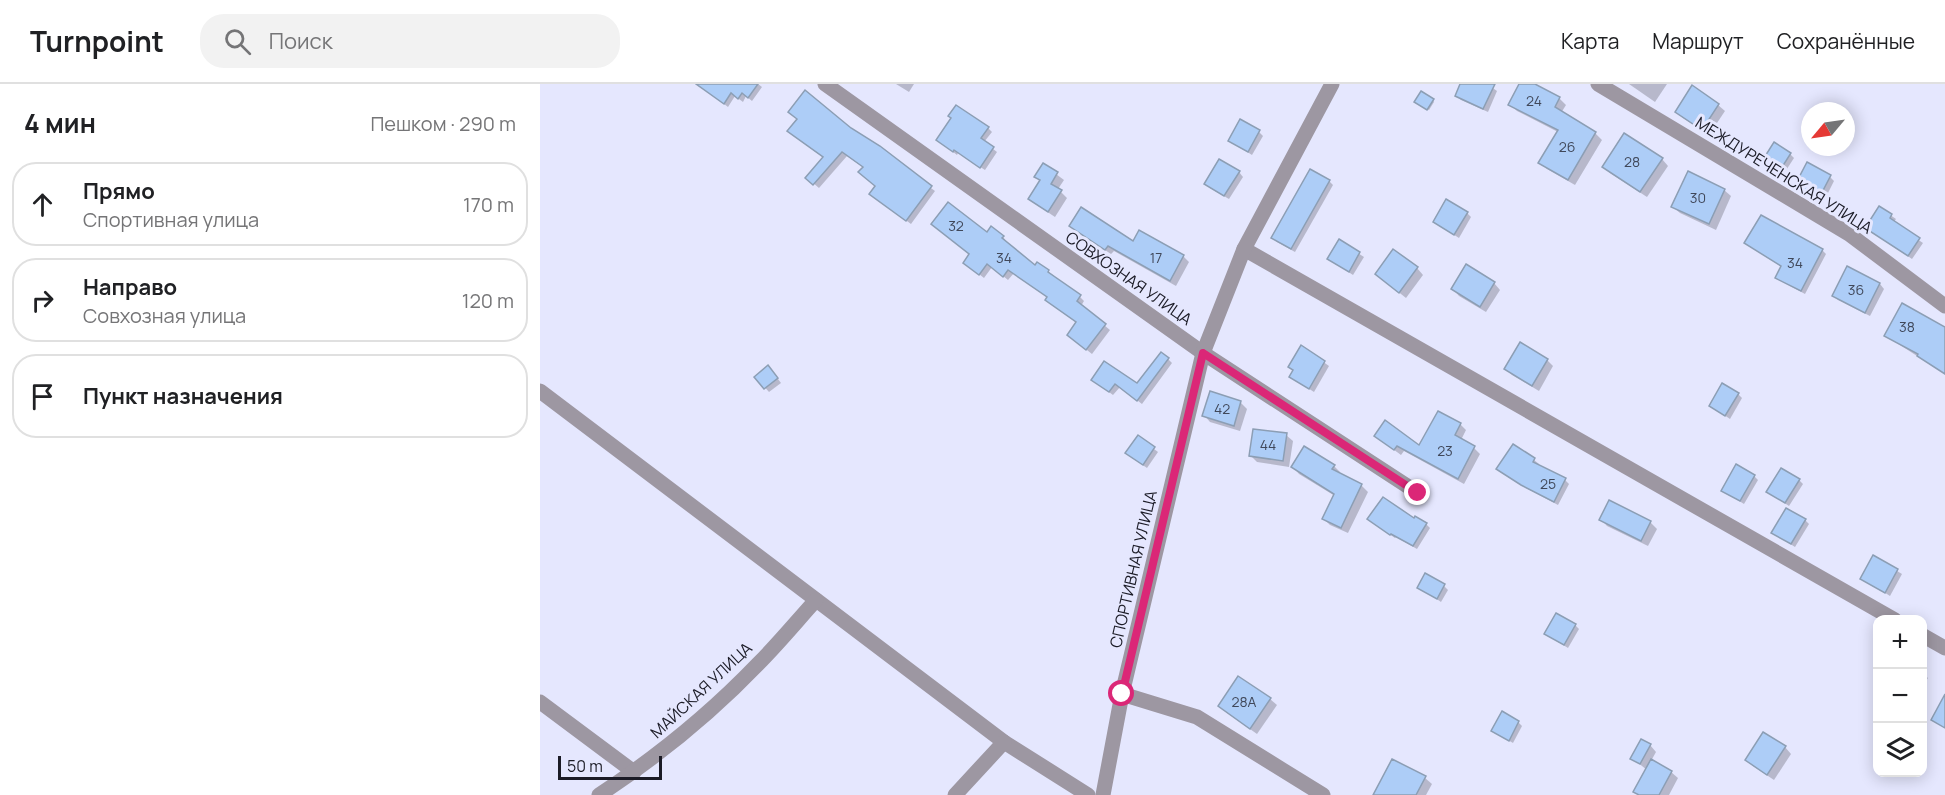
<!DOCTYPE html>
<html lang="ru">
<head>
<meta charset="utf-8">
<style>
	:root { --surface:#fff; --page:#f2f2f2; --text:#202124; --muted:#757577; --line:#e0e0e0 }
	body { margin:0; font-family:Manrope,sans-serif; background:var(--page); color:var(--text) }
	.controls { position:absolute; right:18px; bottom:18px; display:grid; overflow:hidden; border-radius:12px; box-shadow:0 3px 15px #0003 }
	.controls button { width:54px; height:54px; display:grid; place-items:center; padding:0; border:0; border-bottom:2px solid var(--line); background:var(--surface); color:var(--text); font:30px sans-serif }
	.compass { position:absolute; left:1261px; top:18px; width:54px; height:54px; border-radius:50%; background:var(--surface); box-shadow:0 3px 15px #0003; rotate:241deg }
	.scale { position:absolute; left:18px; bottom:15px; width:104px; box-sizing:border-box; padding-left:6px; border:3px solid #1b1b26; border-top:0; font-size:16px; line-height:21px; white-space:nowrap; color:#1b1b26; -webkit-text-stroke:4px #e5e7fe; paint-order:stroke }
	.stop { position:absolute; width:18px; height:18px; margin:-14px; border:4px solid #db2777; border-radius:50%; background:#fff }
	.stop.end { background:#db2777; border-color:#fff; box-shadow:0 2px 6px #0008 }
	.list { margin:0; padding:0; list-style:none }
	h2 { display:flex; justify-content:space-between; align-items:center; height:78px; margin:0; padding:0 24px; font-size:26px }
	h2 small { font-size:20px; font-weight:400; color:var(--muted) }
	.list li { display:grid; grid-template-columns:39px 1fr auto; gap:18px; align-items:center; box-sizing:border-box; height:84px; margin:0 12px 12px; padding:0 12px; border:2px solid var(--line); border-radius:24px }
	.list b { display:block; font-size:22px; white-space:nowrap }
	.list p { margin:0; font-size:20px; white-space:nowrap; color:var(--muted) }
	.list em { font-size:20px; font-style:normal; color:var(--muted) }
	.icon { flex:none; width:33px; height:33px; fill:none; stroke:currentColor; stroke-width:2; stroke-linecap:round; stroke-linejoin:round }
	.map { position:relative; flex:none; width:1405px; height:711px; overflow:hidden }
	header { display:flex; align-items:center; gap:36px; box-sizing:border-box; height:84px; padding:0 30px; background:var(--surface); border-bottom:2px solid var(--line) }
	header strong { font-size:28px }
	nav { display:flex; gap:33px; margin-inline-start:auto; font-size:21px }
	.search { width:420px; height:54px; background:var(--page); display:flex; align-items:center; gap:15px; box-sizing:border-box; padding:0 21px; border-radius:24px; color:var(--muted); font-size:22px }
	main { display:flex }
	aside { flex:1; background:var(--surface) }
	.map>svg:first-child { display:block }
	.shadow { fill:#0003 }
	.building { fill:#adcdf7; stroke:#8c9eb4; stroke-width:1.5 }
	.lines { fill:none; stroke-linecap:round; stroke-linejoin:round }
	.minor { stroke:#9d97a2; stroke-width:15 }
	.route { stroke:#db2777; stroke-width:8 }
	.labels { text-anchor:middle; stroke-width:6; stroke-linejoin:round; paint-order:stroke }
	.number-label { font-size:14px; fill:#40485a }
	.street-label { font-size:16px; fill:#1b1b26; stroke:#e5e7fe }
</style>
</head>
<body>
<header>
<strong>Turnpoint</strong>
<div class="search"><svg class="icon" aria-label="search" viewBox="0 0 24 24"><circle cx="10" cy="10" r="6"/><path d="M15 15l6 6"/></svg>Поиск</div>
<nav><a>Карта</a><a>Маршрут</a><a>Сохранённые</a></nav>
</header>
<main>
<aside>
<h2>4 мин<small>Пешком · 290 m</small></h2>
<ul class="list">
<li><svg class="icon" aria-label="ahead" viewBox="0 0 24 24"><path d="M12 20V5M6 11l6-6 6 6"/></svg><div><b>Прямо</b><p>Спортивная улица</p></div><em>170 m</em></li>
<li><svg class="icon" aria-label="right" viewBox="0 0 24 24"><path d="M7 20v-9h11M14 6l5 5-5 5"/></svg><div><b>Направо</b><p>Совхозная улица</p></div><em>120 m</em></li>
<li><svg class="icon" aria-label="arrive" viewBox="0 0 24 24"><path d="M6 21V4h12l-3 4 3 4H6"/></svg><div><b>Пункт назначения</b></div></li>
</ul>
</aside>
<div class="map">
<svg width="1405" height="711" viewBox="0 0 1405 711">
	<rect width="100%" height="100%" fill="#e5e7fe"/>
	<g class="shadow">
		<polygon points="165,0 218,0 222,3 212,17 206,12 203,18 195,12 188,23 167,7"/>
		<polygon points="356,0 374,0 369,8"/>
		<polygon points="922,0 947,0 957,7 948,28 921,16 917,12"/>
		<polygon points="980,0 991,0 1019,14 1026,21 1021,29 1055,49 1062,56 1035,101 1007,85 1000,78 1018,48 977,27 970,20"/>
		<polygon points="1089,0 1127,0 1115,18"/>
		<polygon points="893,16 894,18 889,26 878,20"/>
		<polygon points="1178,21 1185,27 1169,51 1143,34 1137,27"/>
		<polygon points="448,44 452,48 444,58 457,68 445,86 418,69 417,71 398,56"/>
		<polygon points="310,45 395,107 371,140 336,114 336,102 324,84 307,72 279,104 272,98 284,74 254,52"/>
		<polygon points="719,48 723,52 712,71 690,57"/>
		<polygon points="1250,70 1254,74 1243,91 1224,77"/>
		<polygon points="1122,75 1128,82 1107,113 1070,89 1064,82"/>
		<polygon points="1268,80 1290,93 1294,97 1283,119 1260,106 1256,102"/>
		<polygon points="504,81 524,96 518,105 527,114 515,133 497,121 490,115 501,97 496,93"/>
		<polygon points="699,88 703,93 689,115 670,104"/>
		<polygon points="789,97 793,101 755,168 737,158 733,154"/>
		<polygon points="1184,106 1191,112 1176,146 1140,129 1133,123"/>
		<polygon points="1340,124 1356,135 1353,139 1383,159 1372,175 1327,144"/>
		<polygon points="927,129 931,133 919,154 894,138"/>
		<polygon points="1222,133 1282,166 1286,170 1265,210 1241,197 1237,193 1242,183 1205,159"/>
		<polygon points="531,142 593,159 599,148 644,173 649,178 636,202 574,167 571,170 536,147"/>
		<polygon points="447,150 463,153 467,158 466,159 495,183 498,180 508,187 540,213 544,217 541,222 570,246 552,270 533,255 537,239 512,221 507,216 509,214 474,189 468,196 452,183 444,194 425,179"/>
		<polygon points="799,157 824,173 813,191 789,175"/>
		<polygon points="877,184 883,191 866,214 836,190"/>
		<polygon points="1308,184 1340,200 1344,205 1330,232 1298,216 1294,212"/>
		<polygon points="954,199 960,206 946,228 919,212 913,205"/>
		<polygon points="1388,234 1405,245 1405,290 1346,252"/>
		<polygon points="762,263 789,282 774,308 751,293"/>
		<polygon points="628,275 632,279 602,320 580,303 573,311 553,296 597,302"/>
		<polygon points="1007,276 1013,282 999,307 972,291 966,285"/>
		<polygon points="232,287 241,299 229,308 216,293"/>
		<polygon points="671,309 701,319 707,325 700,347 670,338 664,331"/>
		<polygon points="1198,310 1202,314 1190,335 1171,322"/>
		<polygon points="920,340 926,346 921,356 934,364 940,370 924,400 864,367 861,371 842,357 879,364"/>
		<polygon points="746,351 753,357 749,383 717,378 711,372"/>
		<polygon points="598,353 618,368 607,384 591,373"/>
		<polygon points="973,362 994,376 999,380 997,381 1025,396 1029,400 1018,421 986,404 962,389"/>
		<polygon points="794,382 800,388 799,390 821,401 828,408 808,449 790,441 784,435 795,412 759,390 753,383"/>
		<polygon points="1214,392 1218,396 1204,420 1183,407"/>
		<polygon points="1259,396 1263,400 1249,422 1228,408"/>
		<polygon points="1061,435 1110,438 1117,445 1108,462 1067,442"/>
		<polygon points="1265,436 1269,440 1255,463 1233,449"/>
		<polygon points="874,437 886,440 890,444 877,465 856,453 855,454 833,439"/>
		<polygon points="1334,473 1362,490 1350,512 1322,494"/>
		<polygon points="904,502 908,506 901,518 879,503"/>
		<polygon points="1035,541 1039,545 1028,564 1010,553"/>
		<polygon points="1382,589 1388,594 1382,603"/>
		<polygon points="730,615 737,621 717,650 686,628 680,622"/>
		<polygon points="978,638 982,642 973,659 953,647"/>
		<polygon points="1110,661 1116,668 1111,677 1131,688 1138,694 1129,711 1099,711 1095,707 1107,686 1092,674"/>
		<polygon points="1245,663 1251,670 1234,696 1213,682 1207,676"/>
		<polygon points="853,677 885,694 892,700 886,711 839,711"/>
	</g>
	<g class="building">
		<polygon points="156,0 218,0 208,14 202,9 198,15 191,9 184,20"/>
		<polygon points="920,0 955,0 943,25 915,12"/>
		<polygon points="979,0 995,0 1020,13 1015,23 1056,48 1028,96 998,79 1018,46 968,21"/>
		<polygon points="1152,1 1179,20 1162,46 1135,28"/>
		<polygon points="265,6 311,44 340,62 392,102 366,137 329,110 335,102 318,88 323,83 302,68 273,101 265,94 283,73 247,47 257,35 248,28"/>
		<polygon points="881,7 894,15 887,26 874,18"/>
		<polygon points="416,21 449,43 441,54 454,63 440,84 414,66 413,68 396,56 411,34 408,32"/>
		<polygon points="700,35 720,46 708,68 688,57"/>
		<polygon points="1084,49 1123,74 1100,108 1062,83"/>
		<polygon points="1234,58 1251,69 1239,88 1222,77"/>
		<polygon points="679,75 700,87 684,112 664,100"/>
		<polygon points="1267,78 1291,91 1278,116 1254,103"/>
		<polygon points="503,79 518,88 511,100 522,106 508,128 488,115 500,96 494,93"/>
		<polygon points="770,85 790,96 751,165 731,154"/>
		<polygon points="1148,87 1185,105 1169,140 1131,123"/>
		<polygon points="906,115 928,128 914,151 893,138"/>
		<polygon points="408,118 447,148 451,142 464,152 462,154 495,181 497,178 509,186 508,188 541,211 537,217 566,240 546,266 527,251 536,238 505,216 507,213 468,186 463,193 447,180 439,191 423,179 429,170 391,140"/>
		<polygon points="1339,122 1352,130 1350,134 1380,154 1368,172 1325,144"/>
		<polygon points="541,123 593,157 599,146 644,171 630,197 568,162 565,166 529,142"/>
		<polygon points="1221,131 1283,165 1261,207 1235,194 1241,182 1204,159"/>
		<polygon points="799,155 820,168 809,188 787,175"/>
		<polygon points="853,165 878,183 859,209 835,190"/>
		<polygon points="926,180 955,198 940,223 911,205"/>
		<polygon points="1307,182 1340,199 1325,229 1292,212"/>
		<polygon points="1362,219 1405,243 1405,290 1377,272 1378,270 1344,252"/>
		<polygon points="980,258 1008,275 992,302 964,285"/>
		<polygon points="761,261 785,277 769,305 749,293 753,286 748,283"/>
		<polygon points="621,268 629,274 597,317 575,300 569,308 551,296 564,277 597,299"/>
		<polygon points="228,281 238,294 224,305 214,293"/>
		<polygon points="1182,299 1199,309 1185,332 1169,322"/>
		<polygon points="670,307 701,317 694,342 662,332"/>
		<polygon points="898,327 921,339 915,351 935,362 918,395 857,362 854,366 834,352 845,336 879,361"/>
		<polygon points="713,345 747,349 743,377 709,372"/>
		<polygon points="598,351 615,363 603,381 585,369"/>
		<polygon points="973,360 995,374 993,378 1026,394 1014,418 981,401 956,385"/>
		<polygon points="764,362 795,381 792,385 822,400 801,444 782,435 794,410 751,383"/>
		<polygon points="1196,380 1215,391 1200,417 1181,407"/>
		<polygon points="1241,384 1260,395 1245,419 1226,408"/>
		<polygon points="843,413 874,434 875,432 887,439 873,462 851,450 850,451 827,435"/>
		<polygon points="1069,416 1111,437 1101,457 1059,436"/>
		<polygon points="1246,424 1266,435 1251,460 1231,449"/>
		<polygon points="1333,471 1358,485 1345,509 1320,495"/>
		<polygon points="885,489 905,500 897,515 877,504"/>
		<polygon points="1016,529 1036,540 1024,561 1004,550"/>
		<polygon points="698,592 731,614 710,645 678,622"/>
		<polygon points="1405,610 1405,644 1391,636"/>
		<polygon points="962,627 979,637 969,657 951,647"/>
		<polygon points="1223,648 1246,662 1227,691 1205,676"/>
		<polygon points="1101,655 1111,660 1100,680 1090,675"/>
		<polygon points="852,675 886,692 876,711 833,711"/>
		<polygon points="1111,675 1132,687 1119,711 1099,711 1093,708"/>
	</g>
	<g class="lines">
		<g class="minor">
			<polyline points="285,0 663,269 878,409"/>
			<polyline points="1058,0 1309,150 1405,222"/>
			<polyline points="704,165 1355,536"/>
			<polyline points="0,307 464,658 548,711"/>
			<polyline points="1382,551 1405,564"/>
			<polyline points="582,610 657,633 783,711"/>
			<polyline points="0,618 94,688"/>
			<path d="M59,711c58,-38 111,-81 159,-131 20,-20 39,-43 58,-64"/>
			<polyline points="415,711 464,658"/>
			<polyline points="563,711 582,610 663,269 704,165 792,0"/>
		</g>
	</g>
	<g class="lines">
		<polyline class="route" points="582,610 663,269 878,409"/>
	</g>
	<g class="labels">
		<g class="number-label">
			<text x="994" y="22">24</text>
			<text x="1027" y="68">26</text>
			<text x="1092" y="83">28</text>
			<text x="1158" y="119">30</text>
			<text x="416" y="147">32</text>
			<text x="464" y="179">34</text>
			<text x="616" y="179">17</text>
			<text x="1255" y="184">34</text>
			<text x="1316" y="211">36</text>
			<text x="1367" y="248">38</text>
			<text x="682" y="330">42</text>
			<text x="728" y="366">44</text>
			<text x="905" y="372">23</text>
			<text x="1008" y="405">25</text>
			<text x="704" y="623">28А</text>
		</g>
		<g class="street-label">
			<text transform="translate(1244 91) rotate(32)" y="6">МЕЖДУРЕЧЕНСКАЯ УЛИЦА</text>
			<text transform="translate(589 194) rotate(35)" y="6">СОВХОЗНАЯ УЛИЦА</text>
			<text transform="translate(593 485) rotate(-77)" y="6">СПОРТИВНАЯ УЛИЦА</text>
			<text transform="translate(161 606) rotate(-43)" y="6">МАЙСКАЯ УЛИЦА</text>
		</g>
	</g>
</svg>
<div class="controls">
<button>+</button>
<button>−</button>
<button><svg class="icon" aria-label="layers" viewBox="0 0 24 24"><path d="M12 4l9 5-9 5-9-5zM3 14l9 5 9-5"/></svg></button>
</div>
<svg class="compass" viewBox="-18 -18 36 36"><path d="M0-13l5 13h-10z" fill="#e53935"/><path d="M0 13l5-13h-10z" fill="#757577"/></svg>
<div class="scale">50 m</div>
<div class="stop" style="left:582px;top:610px"></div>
<div class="stop end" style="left:878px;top:409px"></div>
</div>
</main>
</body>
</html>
